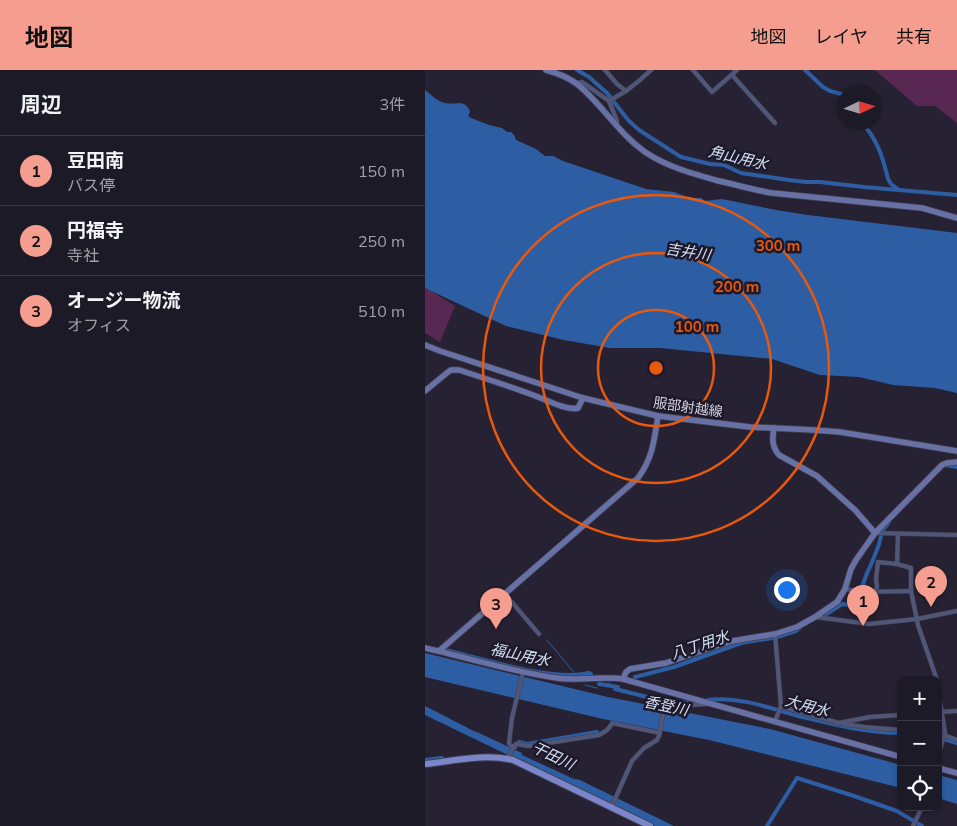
<!DOCTYPE html>
<html lang="ja">
<head>
<meta charset="utf-8">
<style>
	:root { --surface:#1c1a27; --page:#25232f; --text:#f1f3f6; --muted:#a0a1a7; --line:#3a3844; --accent:#f59d8e }
	body { margin:0; font-family:Mulish,"Noto Sans JP",sans-serif; background:var(--page); color:var(--text) }
	.controls { position:absolute; right:15px; bottom:15px; display:grid; overflow:hidden; border-radius:10px; box-shadow:0 2px 8px #0003 }
	.controls button { width:45px; height:45px; display:grid; place-items:center; padding:0; border:0; border-bottom:1px solid var(--line); background:var(--surface); color:var(--text); font:25px sans-serif }
	.compass { position:absolute; left:412px; top:15px; width:45px; height:45px; border-radius:50%; background:var(--surface); box-shadow:0 2px 8px #0003; rotate:86deg }
	.you { position:absolute; left:361px; top:519px; width:18px; height:18px; margin:-12px; border:4px solid #fff; border-radius:50%; background:#1a73e8; box-shadow:0 0 0 8px #1a73e833 }
	.badge { display:grid; place-items:center; width:32px; height:32px; border-radius:50%; background:var(--accent); color:#111; font-size:16px; font-weight:700 }
	.pin { position:absolute; translate:-50% -41px; filter:drop-shadow(0 1px 2px #0008) }
	.pin::after { content:''; position:absolute; top:26px; width:18px; height:15px; background:inherit; clip-path:polygon(0 0,100% 0,50% 100%) }
	.list { margin:0; padding:0; list-style:none }
	h2 { display:flex; justify-content:space-between; align-items:center; height:65px; margin:0; padding:0 20px; font-size:21px }
	h2 small { font-size:16px; font-weight:400; color:var(--muted) }
	.list li { display:grid; grid-template-columns:32px 1fr auto; gap:15px; align-items:center; box-sizing:border-box; height:70px; padding:0 20px; border-top:1px solid var(--line) }
	.list b { display:block; font-size:19px; white-space:nowrap }
	.list p { margin:0; font-size:16px; white-space:nowrap; color:var(--muted) }
	.list em { font-size:16px; font-style:normal; color:var(--muted) }
	.icon { flex:none; width:28px; height:28px; fill:none; stroke:currentColor; stroke-width:2; stroke-linecap:round; stroke-linejoin:round }
	.map { position:relative; flex:none; width:532px; height:756px; overflow:hidden }
	header { display:flex; align-items:center; gap:30px; box-sizing:border-box; height:70px; padding:0 25px; background:var(--accent); color:#111 }
	header strong { font-size:24px }
	nav { display:flex; gap:28px; margin-inline-start:auto; font-size:18px }
	main { display:flex }
	aside { flex:1; background:var(--surface) }
	.map>svg:first-child { display:block }
	.green { fill:#592852 }
	.water { fill:#2d5ea3 }
	.lines { fill:none; stroke-linecap:round; stroke-linejoin:round }
	.stream { stroke:#2d5ea3; stroke-width:1 }
	.canal { stroke:#2d5ea3; stroke-width:4 }
	.street-casing { stroke:#423e4f; stroke-width:5 }
	.secondary-casing { stroke:#423e4f; stroke-width:7 }
	.primary-casing { stroke:#423e4f; stroke-width:8 }
	.street { stroke:#505678; stroke-width:4 }
	.secondary { stroke:#6871a6; stroke-width:5.5 }
	.primary { stroke:#7a85ca; stroke-width:6 }
	.ring { fill:none; stroke:#e8590c; stroke-width:2.5 }
	.labels { text-anchor:middle; stroke-width:5; stroke-linejoin:round; paint-order:stroke }
	.street-label { font-size:14px; fill:#d4d2de; stroke:#1d182a }
	.water-label { font-size:15px; font-style:italic; fill:#d3e1f4; stroke:#1d182a }
	.centre { fill:#e8590c; stroke:#1d182a; stroke-width:2.5 }
	.ring-label { font-size:15px; text-anchor:middle; font-weight:bold; fill:#e8590c; stroke:#1d182a; stroke-width:5; stroke-linejoin:round; paint-order:stroke }
</style>
</head>
<body>
<header>
<strong>地図</strong>
<nav><a>地図</a><a>レイヤ</a><a>共有</a></nav>
</header>
<main>
<aside>
<h2>周辺<small>3件</small></h2>
<ul class="list">
<li><span class="badge">1</span><div><b>豆田南</b><p>バス停</p></div><em>150 m</em></li>
<li><span class="badge">2</span><div><b>円福寺</b><p>寺社</p></div><em>250 m</em></li>
<li><span class="badge">3</span><div><b>オージー物流</b><p>オフィス</p></div><em>510 m</em></li>
</ul>
</aside>
<div class="map">
<svg width="532" height="756" viewBox="0 0 532 756">
	<rect width="100%" height="100%" fill="#262234"/>
	<g class="green">
		<polygon points="450,0 532,0 532,53 510,36 492,36"/>
		<polygon points="0,217 30,236 15,272 0,263"/>
	</g>
	<g class="water">
		<path d="M0,20c5,4 11,10 17,12 12,5 23,-5 28,10l-2,4 3,2 18,7 13,3 5,4h4l3,3 2,5 20,9 9,7h8l10,5 83,28 28,3 16,6h11l4,3 17,-2 54,11 32,5 149,18v160l-22,-5 -42,-3 -34,-8 -39,-2 -48,-16 -112,-11h-50l-46,-8 -58,-14 -77,-36 -4,-3z"/>
		<polygon points="0,583 183,627 345,659 476,695 476,718 284,670 178,649 0,607"/>
		<polygon points="0,636 43,658 44,659 54,663 97,683 97,685 149,709 155,710 249,756 230,756 0,645"/>
		<polygon points="513,705 532,710 532,734 513,728"/>
	</g>
	<g class="lines">
		<g class="stream">
			<polyline points="122,570 152,606"/>
			<polyline points="180,614 184,613"/>
			<polyline points="160,615 172,618"/>
			<polyline points="197,623 198,620"/>
		</g>
		<g class="canal">
			<polyline points="152,0 164,7 182,23 203,50 214,60 256,87 285,94 299,95 316,103 364,110 381,112 395,112 439,117 532,125"/>
			<polyline points="380,0 398,17 405,21 420,25"/>
			<path d="M436,52c16,16 22,36 27,57l3,5 8,6"/>
			<polyline points="520,395 532,397"/>
			<polyline points="458,460 464,452"/>
			<path d="M436,520c3,-8 5,-16 9,-23 4,-11 9,-19 11,-31"/>
			<polyline points="397,547 417,534 422,535 431,524"/>
			<polyline points="352,567 371,561 375,558"/>
			<path d="M20,580c39,9 90,26 129,25 5,0 10,-1 15,-2l2,1"/>
			<polyline points="210,607 249,597 316,573 347,568"/>
			<polyline points="174,614 193,617"/>
			<path d="M190,619c28,6 49,16 79,13"/>
			<path d="M283,630c32,-4 64,9 94,17 33,8 65,16 99,16"/>
			<polyline points="513,667 532,673"/>
			<polyline points="94,672 102,674 172,662"/>
			<polyline points="0,690 17,688"/>
			<polyline points="342,756 372,708 426,725 472,741 497,756"/>
		</g>
		<defs>
			<g id="street">
				<polyline points="180,0 192,14 201,21"/>
				<polyline points="268,0 287,22 312,0"/>
				<polyline points="307,5 350,53"/>
				<polyline points="151,13 157,12 184,31 192,51 192,56"/>
				<polyline points="184,31 201,21 215,10 226,0"/>
				<polyline points="450,463 532,465"/>
				<polyline points="472,494 473,464"/>
				<polyline points="420,519 438,522 486,521 493,555 512,610"/>
				<polyline points="451,521 452,516 451,509 453,492 472,494 486,498 486,521"/>
				<polyline points="80,524 114,564"/>
				<polyline points="391,547 444,554 492,549 532,541"/>
				<polyline points="350,564 356,636 350,651"/>
				<polyline points="513,619 520,663 513,686"/>
				<polyline points="356,636 381,644 414,653 445,647 476,645"/>
				<polyline points="514,642 532,641"/>
				<polyline points="414,653 439,657 476,660"/>
				<polyline points="513,663 532,670"/>
				<polyline points="90,677 85,675 84,673 87,648 98,602"/>
				<path d="M82,688l9,-14 13,2 70,-11c6,-3 11,-6 13,-12l48,10"/>
				<polyline points="186,738 207,691 219,678 232,670 234,666 240,634 255,636 282,634"/>
				<polyline points="488,756 497,737"/>
			</g>
			<g id="secondary">
				<path d="M121,0c11,3 22,7 31,14 25,20 41,49 68,68 22,15 49,22 74,29 18,4 35,9 53,12l150,15 35,10"/>
				<polyline points="0,275 15,281 158,328 233,346 325,357 389,360 415,362 532,381"/>
				<path d="M0,321l23,-19 3,-2h8c25,8 50,16 74,25 12,4 33,16 45,13l5,-10"/>
				<path d="M349,358c-2,11 -2,19 5,27l38,21 38,34 20,23"/>
				<path d="M0,578c44,10 88,24 132,30 22,3 44,-2 66,1l278,78"/>
				<path d="M14,581l199,-173c15,-21 16,-37 20,-62"/>
				<polyline points="198,609 201,602 205,599 241,593 307,571 350,564 372,557 390,547 412,532 420,519 426,499 431,490 450,463 517,395 522,393 532,392"/>
				<polyline points="513,698 532,703"/>
			</g>
			<path id="primary" d="M0,694c29,-3 59,-11 88,-4l137,66"/>
		</defs>
		<use href="#street" class="street-casing"/>
		<use href="#secondary" class="secondary-casing"/>
		<use href="#primary" class="primary-casing"/>
		<use href="#street" class="street"/>
		<use href="#secondary" class="secondary"/>
		<use href="#primary" class="primary"/>
	</g>
	<g class="ring">
		<circle cx="231" cy="298" r="58"/>
		<circle cx="231" cy="298" r="115"/>
		<circle cx="231" cy="298" r="173"/>
	</g>
	<g class="labels">
		<g class="street-label">
			<text transform="translate(263 337) rotate(8)" y="5">服部射越線</text>
		</g>
		<g class="water-label">
			<text transform="translate(313 88) rotate(13)" y="5">角山用水</text>
			<text transform="translate(263 182) rotate(9)" y="5">吉井川</text>
			<text transform="translate(275 575) rotate(-18)" y="5">八丁用水</text>
			<text transform="translate(95 585) rotate(12)" y="5">福山用水</text>
			<text transform="translate(241 636) rotate(12)" y="5">香登川</text>
			<text transform="translate(382 636) rotate(15)" y="5">大用水</text>
			<text transform="translate(128 686) rotate(25)" y="5">干田川</text>
		</g>
	</g>
	<circle cx="231" cy="298" r="8" class="centre"/>
	<g class="ring-label">
		<text x="353" y="181">300 m</text>
		<text x="312" y="222">200 m</text>
		<text x="272" y="262">100 m</text>
	</g>
</svg>
<div class="controls">
<button>+</button>
<button>−</button>
<button><svg class="icon" aria-label="locate" viewBox="0 0 24 24"><circle cx="12" cy="12" r="6"/><path d="M12 2v4M12 18v4M2 12h4M18 12h4"/></svg></button>
</div>
<svg class="compass" viewBox="-18 -18 36 36"><path d="M0-13l5 13h-10z" fill="#e53935"/><path d="M0 13l5-13h-10z" fill="#a0a1a7"/></svg>
<div class="you"></div>
<div class="pin badge" style="left:438px;top:556px">1</div>
<div class="pin badge" style="left:506px;top:537px">2</div>
<div class="pin badge" style="left:71px;top:559px">3</div>
</div>
</main>
</body>
</html>
